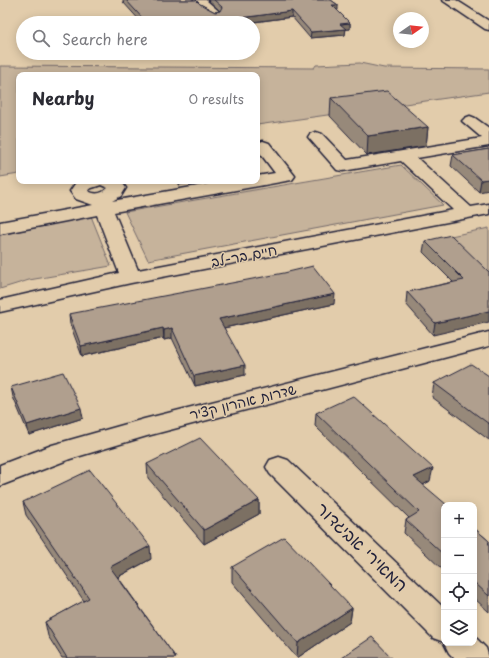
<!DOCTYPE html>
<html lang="en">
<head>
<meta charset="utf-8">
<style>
	:root { --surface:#fff; --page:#f2f2f3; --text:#2b2b33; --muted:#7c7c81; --line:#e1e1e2 }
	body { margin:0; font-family:"Playpen Sans","Playpen Sans Hebrew",sans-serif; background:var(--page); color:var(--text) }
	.controls { position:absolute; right:12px; bottom:12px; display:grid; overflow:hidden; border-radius:8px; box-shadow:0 2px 10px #0003 }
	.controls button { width:36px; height:36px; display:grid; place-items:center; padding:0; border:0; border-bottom:1px solid var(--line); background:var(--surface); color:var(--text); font:20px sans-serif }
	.compass { position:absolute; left:393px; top:12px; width:36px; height:36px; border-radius:50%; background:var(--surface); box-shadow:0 2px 10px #0003; rotate:76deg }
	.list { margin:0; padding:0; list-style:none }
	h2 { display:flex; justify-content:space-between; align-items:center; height:52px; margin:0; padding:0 16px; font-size:17px }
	h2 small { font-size:13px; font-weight:400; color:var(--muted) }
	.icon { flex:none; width:22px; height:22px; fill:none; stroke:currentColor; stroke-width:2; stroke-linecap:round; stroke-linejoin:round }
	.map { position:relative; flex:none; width:489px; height:658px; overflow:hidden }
	.search { position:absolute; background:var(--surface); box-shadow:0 2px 10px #0003; left:16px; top:16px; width:244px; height:44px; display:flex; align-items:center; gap:10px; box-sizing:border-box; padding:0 14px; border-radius:22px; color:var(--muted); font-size:15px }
	.panel { position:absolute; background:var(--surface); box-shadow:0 2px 10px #0003; left:16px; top:72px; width:244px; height:112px; border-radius:8px }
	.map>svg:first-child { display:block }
	.green { fill:#c6b39b; stroke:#746a6b }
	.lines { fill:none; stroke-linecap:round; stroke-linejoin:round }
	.minor-casing { stroke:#22223b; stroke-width:3 }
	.minor { fill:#e2ccab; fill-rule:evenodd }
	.wall { fill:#97897a; stroke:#22223b }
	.shaded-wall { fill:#7b6f63; stroke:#22223b }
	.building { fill:#b09f8e; stroke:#22223b }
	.labels { text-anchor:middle; stroke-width:3; stroke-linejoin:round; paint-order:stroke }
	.street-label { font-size:14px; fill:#22223b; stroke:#e2ccab }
	.near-street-label { font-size:17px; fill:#22223b; stroke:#e2ccab }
</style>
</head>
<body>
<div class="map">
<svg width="489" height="658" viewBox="0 0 489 658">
	<rect width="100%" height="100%" fill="#e2ccab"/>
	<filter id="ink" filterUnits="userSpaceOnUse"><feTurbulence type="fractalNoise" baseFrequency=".025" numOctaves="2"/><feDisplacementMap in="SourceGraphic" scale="8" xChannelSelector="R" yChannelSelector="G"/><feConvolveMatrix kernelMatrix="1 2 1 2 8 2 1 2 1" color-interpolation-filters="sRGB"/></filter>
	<g filter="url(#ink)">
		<g class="green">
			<polygon points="360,63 384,68 489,69 489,92 257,125 257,75 19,75 19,174 0,177 0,66 314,68 316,65"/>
			<polygon points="401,165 443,205 148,260 125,212"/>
			<polygon points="91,216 111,266 29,280 0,289 0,235"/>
			<polygon points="489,228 489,278 446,237"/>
		</g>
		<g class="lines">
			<defs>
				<g id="minor">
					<path d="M193,0h13l15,13 -2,3c-9,2 -20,-9 -26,-16z"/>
					<polygon points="442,0 456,0 489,21 489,30 485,29"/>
					<path d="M470,116l5,2 14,10v18l-72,12 54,49 18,-3v10l-358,69 -131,29v-12l119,-27 -22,-58 -97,19v-12l93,-17 -17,-6 -6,-8 7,-10h44l5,7 -5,8 -9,5 114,-20h31v-5l18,-3 -18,-24v-6l6,-2 6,2 26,33 -3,4 -6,1 -172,31 24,58 315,-60 -52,-49 -58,10 -6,-1 -29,-33 2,-3 6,-2 6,2 25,26 135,-22 -20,-17 3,-3zM101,185l7,3c-6,6 -13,7 -20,3l1,-2z"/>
					<polygon points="489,332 489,346 147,436 70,459 0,486 0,465 52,445 144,419"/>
					<polygon points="279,457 288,460 444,608 444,642 433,638 270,474 266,467 270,460"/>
					<polygon points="474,636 486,648 489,658 454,658 449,653 444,643 474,643"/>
				</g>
			</defs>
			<use href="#minor" class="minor-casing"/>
			<use href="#minor" class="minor"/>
		</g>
		<g class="wall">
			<polygon points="123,0 196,0 200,4 215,12 220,11 208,0 331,0 338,5 337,10 350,23 350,29 345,29 345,35 310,38 292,17 247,23 142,23 123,2"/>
			<polygon points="331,98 428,127 426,146 367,155 330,116"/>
			<polygon points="489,149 479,192 451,166 453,155"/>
			<polygon points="425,241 489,272 433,335 406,304 407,292 453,282 423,252"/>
			<polygon points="334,304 224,328 245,375 195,386 172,338 164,340 164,338 82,356 70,324 69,314"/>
			<polygon points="489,376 489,440 432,397 434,383"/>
			<polygon points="11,387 83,418 29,435 13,397"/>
			<polygon points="316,413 430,481 423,485 444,505 444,571 404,533 406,520 409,518 315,426"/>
			<polygon points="147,464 259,500 259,514 204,544 148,478"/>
			<polygon points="23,502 151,559 118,577 176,658 62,658 48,636 45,622 84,601 26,515"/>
			<polygon points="474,528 489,541 489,612 474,598"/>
			<polygon points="232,567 352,608 350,622 297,658 232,582"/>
		</g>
		<g class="shaded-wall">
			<polygon points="332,5 338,5 338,10 332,11"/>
			<polygon points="292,11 292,17 245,23 241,18"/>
			<polygon points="167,18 167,23 145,23 145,21"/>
			<polygon points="350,23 350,29 340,30 340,24"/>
			<polygon points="346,29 345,35 310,38 311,32"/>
			<polygon points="428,127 426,146 367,155 368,136"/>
			<polygon points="489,179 489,190 479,192 481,180"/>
			<polygon points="179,181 201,181 179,185"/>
			<polygon points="335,294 334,304 219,329 219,319"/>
			<polygon points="489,311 489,322 433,335 435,323"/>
			<polygon points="163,328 164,338 82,356 81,346"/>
			<polygon points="172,328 172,338 164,340 164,330"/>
			<polygon points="245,365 245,375 195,386 194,376"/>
			<polygon points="81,408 83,418 29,435 27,425"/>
			<polygon points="433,468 430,481 412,491 414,477"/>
			<polygon points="259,500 259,514 204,544 204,530"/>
			<polygon points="150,546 151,559 112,580 110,567"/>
			<polygon points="352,608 350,622 297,658 298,643"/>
		</g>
		<g class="building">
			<polygon points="126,0 196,0 200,4 215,12 220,11 222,7 214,0 331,0 338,5 332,5 350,23 340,24 346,29 311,32 292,11 241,18 247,23 172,23 167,18 145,21"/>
			<polygon points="387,91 428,127 368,136 331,98"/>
			<polygon points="489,149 489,179 481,180 453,155"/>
			<polygon points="451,235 489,272 489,311 435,323 407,292 464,280 425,241"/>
			<polygon points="313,266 335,294 219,319 245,365 194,376 172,328 164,330 163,328 81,346 69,314 284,273"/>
			<polygon points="471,364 489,376 489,424 434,383"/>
			<polygon points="63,372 81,408 27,425 11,387"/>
			<polygon points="353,396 433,468 414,477 447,505 444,505 444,555 406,520 419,512 316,413"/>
			<polygon points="200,438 259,500 204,530 147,464"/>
			<polygon points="90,470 150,546 110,567 176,658 67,658 45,622 89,598 23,502"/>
			<polygon points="474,528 489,541 489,542 488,543 489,544 489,596 474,582"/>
			<polygon points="284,537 352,608 298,643 232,567"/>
			<polygon points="372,637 392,658 341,658"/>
		</g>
	</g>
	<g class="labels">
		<g class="street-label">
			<text transform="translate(244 256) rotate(-11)" y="5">חיים בר-לב</text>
			<text transform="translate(243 402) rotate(-14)" y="5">שדרות אהרון קציר</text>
		</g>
		<g class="near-street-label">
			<text transform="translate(362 547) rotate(44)" y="6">המאירי אביגדור</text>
		</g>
	</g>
</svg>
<div class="controls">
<button>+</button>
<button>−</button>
<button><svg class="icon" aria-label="locate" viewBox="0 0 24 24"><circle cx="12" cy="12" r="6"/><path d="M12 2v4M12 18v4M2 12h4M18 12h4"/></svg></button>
<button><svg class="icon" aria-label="layers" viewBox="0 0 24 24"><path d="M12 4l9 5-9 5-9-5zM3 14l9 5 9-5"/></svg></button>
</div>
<svg class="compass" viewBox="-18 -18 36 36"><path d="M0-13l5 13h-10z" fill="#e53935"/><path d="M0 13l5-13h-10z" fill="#7c7c81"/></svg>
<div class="search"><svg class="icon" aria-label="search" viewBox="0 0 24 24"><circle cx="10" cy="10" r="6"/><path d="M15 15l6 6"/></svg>Search here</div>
<section class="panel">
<h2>Nearby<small>0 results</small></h2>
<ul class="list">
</ul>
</section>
</div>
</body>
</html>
